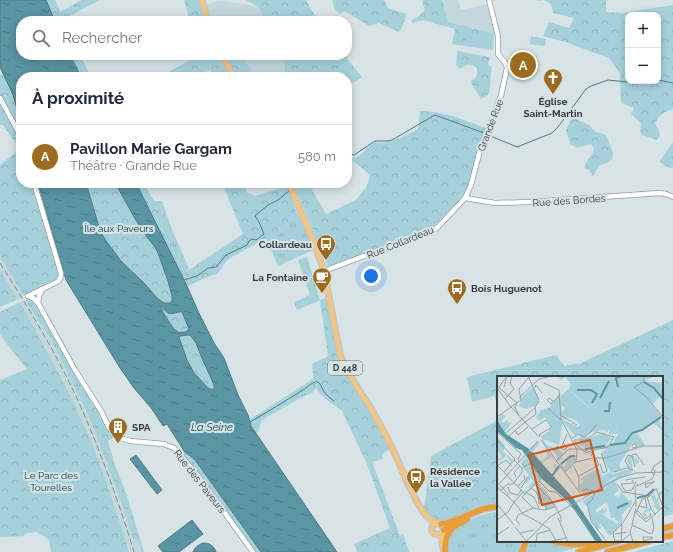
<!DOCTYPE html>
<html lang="fr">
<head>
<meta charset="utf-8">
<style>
	:root { --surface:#fff; --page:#f2f2f3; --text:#1f2937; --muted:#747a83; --line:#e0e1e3; --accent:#9d6b20 }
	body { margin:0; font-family:Raleway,sans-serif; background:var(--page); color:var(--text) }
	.controls { position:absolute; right:12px; top:12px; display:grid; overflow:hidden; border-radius:8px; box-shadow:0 2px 10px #0003 }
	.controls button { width:36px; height:36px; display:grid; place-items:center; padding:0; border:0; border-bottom:1px solid var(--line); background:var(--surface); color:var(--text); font:20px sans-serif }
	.you { position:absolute; left:371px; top:276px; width:14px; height:14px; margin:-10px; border:3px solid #fff; border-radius:50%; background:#1a73e8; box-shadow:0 0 0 6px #1a73e833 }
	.badge { display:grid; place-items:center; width:26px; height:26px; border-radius:50%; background:var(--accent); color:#fff; font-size:13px; font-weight:700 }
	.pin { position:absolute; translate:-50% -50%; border:2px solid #fff; box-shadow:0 1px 4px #0006 }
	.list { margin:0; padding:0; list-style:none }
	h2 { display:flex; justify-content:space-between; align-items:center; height:52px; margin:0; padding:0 16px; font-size:17px }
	h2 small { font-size:13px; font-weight:400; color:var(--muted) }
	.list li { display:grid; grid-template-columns:26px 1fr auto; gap:12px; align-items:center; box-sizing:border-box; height:64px; padding:0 16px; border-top:1px solid var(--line) }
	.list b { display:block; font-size:15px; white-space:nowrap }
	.list p { margin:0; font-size:13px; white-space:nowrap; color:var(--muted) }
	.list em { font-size:13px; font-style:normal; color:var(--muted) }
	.icon { flex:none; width:22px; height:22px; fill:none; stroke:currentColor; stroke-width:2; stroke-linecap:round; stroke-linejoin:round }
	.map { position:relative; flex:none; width:673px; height:552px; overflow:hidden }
	.search { position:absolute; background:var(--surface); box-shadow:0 2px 10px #0003; left:16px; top:16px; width:336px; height:44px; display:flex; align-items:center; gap:10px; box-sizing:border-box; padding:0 14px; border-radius:16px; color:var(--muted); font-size:15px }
	.panel { position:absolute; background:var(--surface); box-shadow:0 2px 10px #0003; left:16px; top:72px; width:336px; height:116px; border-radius:16px }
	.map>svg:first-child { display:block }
	.built { fill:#c3d8dc }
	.grass { fill:url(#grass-tufts) }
	.forest { fill:url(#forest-crowns); fill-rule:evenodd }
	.pitch { fill:#a6d1db }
	.water { fill:url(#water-ripples); stroke:#4f7b84; fill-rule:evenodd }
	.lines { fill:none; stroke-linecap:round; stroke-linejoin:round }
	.stream { stroke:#4f7b84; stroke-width:1 }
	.secondary-casing { stroke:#949fa1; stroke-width:6 }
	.primary-casing { stroke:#bfc1c1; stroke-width:7 }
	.highway-casing { stroke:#bfc1c1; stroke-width:8 }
	.secondary { stroke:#fff; stroke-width:4.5 }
	.primary { stroke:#f0c588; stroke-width:5 }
	.highway { stroke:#e69f38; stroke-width:5.5 }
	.rail { stroke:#848d8e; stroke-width:1; stroke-dasharray:6 3; stroke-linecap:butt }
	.labels { text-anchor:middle; stroke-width:4; stroke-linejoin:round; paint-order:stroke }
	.shield { fill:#d7e3e5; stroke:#686f70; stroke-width:1 }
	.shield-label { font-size:9px; font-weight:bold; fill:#383d3e }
	.poi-label { font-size:10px; font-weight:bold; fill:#383d3e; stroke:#d7e3e5; text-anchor:start }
	.street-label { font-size:10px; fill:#383d3e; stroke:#d7e3e5 }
	.park-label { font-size:10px; fill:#023e47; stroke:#d7e3e5 }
	.water-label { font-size:11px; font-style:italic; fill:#154b55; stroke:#d7e3e5 }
	.inset-river { fill:none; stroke:#5995a2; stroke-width:2 }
	.inset-road { fill:none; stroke:#97a1a2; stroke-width:1 }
	.view { fill:#d65611; fill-opacity:0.15; stroke:#d65611; stroke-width:2 }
	.inset-edge { fill:none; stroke:#383d3e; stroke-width:2 }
</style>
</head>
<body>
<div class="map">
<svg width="673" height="552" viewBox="0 0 673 552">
	<defs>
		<pattern id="grass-tufts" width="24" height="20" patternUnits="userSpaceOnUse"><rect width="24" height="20" fill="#a6d1db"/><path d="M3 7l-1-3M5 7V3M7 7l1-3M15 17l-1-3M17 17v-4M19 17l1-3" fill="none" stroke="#90b4bd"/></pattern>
		<pattern id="forest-crowns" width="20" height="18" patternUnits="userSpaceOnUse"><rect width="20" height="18" fill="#a6d1db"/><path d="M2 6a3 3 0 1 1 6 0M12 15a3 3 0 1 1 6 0" fill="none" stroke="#90b4bd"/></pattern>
		<pattern id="water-ripples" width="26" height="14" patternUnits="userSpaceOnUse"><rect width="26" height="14" fill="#5995a2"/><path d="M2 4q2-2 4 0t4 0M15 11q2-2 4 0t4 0" fill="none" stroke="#4b7b85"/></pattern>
	</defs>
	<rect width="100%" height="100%" fill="#d7e3e5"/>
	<g class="built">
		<polygon points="442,0 458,0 461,10 488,4 494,28 494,33 470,28 470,27 448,22"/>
		<polygon points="223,1 257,6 265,19 284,21 210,21 206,5 214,2"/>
		<polygon points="224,55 306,55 320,77 207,77 229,65"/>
		<polygon points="0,257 24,296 18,299 0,270"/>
		<polygon points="25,300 51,340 75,388 98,439 122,502 138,540 141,552 129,552 114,504 80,418 47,350 20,302"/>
	</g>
	<g class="grass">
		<polygon points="82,0 100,0 64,19 60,12"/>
		<polygon points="425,11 426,17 456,24 455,29 424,20 413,23 411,20 418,17 421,13"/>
		<polygon points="162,201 171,227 189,269 181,275 161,233"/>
		<polygon points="296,211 315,249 278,266 266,238 283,229"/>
		<polygon points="307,257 320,300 297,310 294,302 310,295 298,260"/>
		<polygon points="28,299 31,299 34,303 96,407 90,409 87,413 75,388 51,340 25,300"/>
		<polygon points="313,379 316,388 312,393 304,396 262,420 258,432 256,433 251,426 249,419 252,418"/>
		<path d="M495,512h3v29h25l-1,8 -3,3h-71l-1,-15c3,-3 5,-7 9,-9 11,-8 26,-14 39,-16z"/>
		<polygon points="527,541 545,541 558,545 576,546 575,548 561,552 524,552"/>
	</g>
	<g class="forest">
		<polygon points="46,0 55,0 65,21 55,21"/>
		<polygon points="184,0 199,0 204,21 190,21"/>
		<polygon points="245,0 306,0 318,21 266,21 257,6"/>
		<path d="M332,0h52l4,8 18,6c-1,7 -3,12 -7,18l-20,-9 -10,3 -25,-15 -4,3 -3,-3 -2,-1z"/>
		<polygon points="422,0 442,0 448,22 426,17"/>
		<path d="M537,0h69v12l16,1 51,-8v104c-10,3 -13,5 -18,15l3,5 2,6 -3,5 -15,-5 -2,-4 1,-8 -10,-9 3,-6 -13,-5 -1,-30 -11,-15 -44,-16 -22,-6 6,-14 20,6 5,-10 -21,-5 -2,-9 -7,-4 -7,1zM628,15h30v66h-30z"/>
		<polygon points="456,24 470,27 470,28 494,33 493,49 492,50 452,44"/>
		<path d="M457,51l33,6 -2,8 4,2c-2,7 -1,20 -3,26 -2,3 -5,4 -8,6l-11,-18 5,-2 2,-5v-7c-8,-3 -11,-3 -17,2l-4,-4z"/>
		<polygon points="70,55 80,55 91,77 81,77"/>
		<polygon points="196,55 217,55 230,77 207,77 212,74 210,70 196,77 159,77 192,59"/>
		<path d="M224,55c9,0 24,5 27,15 0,3 0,5 0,7h-14z"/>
		<polygon points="287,55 344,55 362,77 347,87 347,77 286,77 284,60"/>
		<path d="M3,74c8,18 18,38 18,58l-21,-37v-20z"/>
		<polygon points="0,103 17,134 20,143 17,145 3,125 0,125"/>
		<path d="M420,111c24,0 43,9 66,17 -4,10 -8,19 -11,29 -2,9 -2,19 -5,27 -8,17 -31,39 -46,49l-96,33 -35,-83h15l18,31 30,-14 11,-14 3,-11 -19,-16 7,-2 15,-14c18,1 30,-6 45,-14z"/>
		<polygon points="571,119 576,119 589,125 596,132 604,134 608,139 610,145 613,153 612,159 607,163 600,165 593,176 589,170 584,168 588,159 593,153 594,149 591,144 577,148 570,144 566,130"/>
		<polygon points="673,142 673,167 670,168 659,162"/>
		<polygon points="21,148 21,183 32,183 59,271 58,278 56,281 24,296 0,257 0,165"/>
		<polygon points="86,183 116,183 118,188 134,217 144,233 155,247 158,253 168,281 172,298 171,302 164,303 157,298 145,284 121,261 104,238 100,230"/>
		<polygon points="136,183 144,183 154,201 162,201 161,233"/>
		<polygon points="222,183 248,183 247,184 246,192 255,196 287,186 289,188 296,211 283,229 228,259 217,274 210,276 187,286 181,275 243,234"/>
		<polygon points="0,270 18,299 0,307"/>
		<path d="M328,297l10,63 4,9 26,38 22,42 -8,5 1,5 -11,3 28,74 3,-2 6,18h-52l-3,-8 36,-16 -23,-64 -25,-53c-7,-6 -23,-15 -26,-24 -3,-6 -3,-16 -4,-23l16,-8 -8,-56z"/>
		<path d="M20,302c25,44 49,89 69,135 16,38 28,76 40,115h-78l-2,-13 -13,-7 -9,1 -4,3 -23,1v-157l27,-11 -22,-27 -5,-9v-21z"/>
		<path d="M160,305l12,8 8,-2 2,1 7,17 -1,2c-3,1 -7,2 -10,1 -6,-3 -15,-20 -19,-26z"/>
		<polygon points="673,320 673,514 662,517 662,377 498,377 498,403 494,396 472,402 467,377 556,355 564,366 581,363"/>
		<polygon points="188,335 191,336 196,343 201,356 213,383 214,388 213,390 208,388 194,373 187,360 179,337 180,336"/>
		<path d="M96,407c6,12 9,22 19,30l-7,4 7,24 11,28 18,59h-3l-3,-12 -5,-2c-13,-43 -29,-84 -46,-125l3,-4z"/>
		<path d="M498,420v83h-8l-42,17c-12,1 -17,-3 -24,-12l7,-52z"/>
		<polygon points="184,451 194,460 261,552 255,552 184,456"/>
		<polygon points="673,541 673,552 634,552"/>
	</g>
	<g class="pitch">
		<polygon points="467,33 490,38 488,46 466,41"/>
		<polygon points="531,36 546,39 545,46 530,44"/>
	</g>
	<g class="water">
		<polygon points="0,0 46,0 55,21 21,21 21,55 70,55 81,77 21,77 21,123 13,95 0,67"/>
		<path d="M38,183h48l14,47 4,8 17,23 24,23 12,14 7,5h6l2,-2v-5l-4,-15 -10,-28 -3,-6 -11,-14 -10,-16 -16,-29 -2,-5h20l51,103 11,25 16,32 10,15 14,37 10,20 3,11 86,126h-76l-66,-92 -11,-9 -17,-27 -4,2 -11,-17 -18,-21 -14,-20 -54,-88zM160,305c2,2 5,6 8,8 5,2 10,-2 14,-1l7,17 -1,2c-3,1 -7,2 -10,1 -6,-3 -15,-20 -18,-26zM188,335l3,1 5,7 5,13 13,29v4l-1,1 -5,-2 -14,-15 -7,-13 -8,-23 1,-1z"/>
		<polygon points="136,455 162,490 157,494 130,459"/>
		<polygon points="192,520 203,534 179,552 163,552 158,546"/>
		<path d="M203,543c7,0 11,3 13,9h-23c2,-5 5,-7 10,-9z"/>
	</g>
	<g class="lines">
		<g class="stream">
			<polyline points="658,80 673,83"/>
			<polyline points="488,135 517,147 552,133 558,127 586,89 591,86 608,80 627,82 633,81"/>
			<polyline points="347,150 350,154 354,155 375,141 387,141 392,140 435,115 484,133"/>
			<polyline points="293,186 296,183"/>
			<polyline points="184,280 197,276 208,268 216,267 226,255 247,245 249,241 252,239 256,240 264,234 259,222 255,216 268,205 278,200 289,191"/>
			<path d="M250,422c18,-10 35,-21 53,-32 3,-2 12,-10 15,-8 3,2 4,6 5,8 3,5 7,8 11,11"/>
		</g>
		<defs>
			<g id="secondary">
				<polyline points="0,98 21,137"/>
				<polyline points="465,198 495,203 530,202 660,193 666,194 673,197"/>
				<polyline points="324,271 428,232 437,228 465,198 471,185 480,150 501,96 507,68 506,64 498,54 498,36 489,0"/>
				<polyline points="28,296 33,298 38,303 75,370 101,411 109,428 118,437 130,441 164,444 174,448 198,476 253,552"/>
				<path d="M28,296l29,-14c3,-2 4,-5 4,-9l-27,-90"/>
				<polyline points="38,303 39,296 42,289"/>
			</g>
			<g id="primary">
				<polyline points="202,0 208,21"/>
				<polyline points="221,55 234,77"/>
				<path d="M289,183l27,65 8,23 16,83c7,21 22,39 33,58 8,14 16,29 23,44 8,19 16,40 28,57 3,4 7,8 12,9 2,1 4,1 6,2 5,4 1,10 -4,11l-5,-2c-3,-4 -1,-9 5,-10"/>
				<polyline points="442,534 442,544 444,551"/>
			</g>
			<g id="highway">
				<path d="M441,524c20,-2 37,-18 57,-17"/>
				<polyline points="662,529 673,526"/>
				<polyline points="444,530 454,524"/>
				<polyline points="662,537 673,535"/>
				<path d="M553,541c18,5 34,4 52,0"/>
				<path d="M445,552c0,-10 1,-20 10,-26 4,-3 8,-4 12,-7"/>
				<polyline points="522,552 526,541"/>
				<polyline points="579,552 618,541"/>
				<polyline points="608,552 649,541"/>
			</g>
		</defs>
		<use href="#secondary" class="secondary-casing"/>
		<use href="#primary" class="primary-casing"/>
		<use href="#highway" class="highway-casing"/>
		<use href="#secondary" class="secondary"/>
		<use href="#primary" class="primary"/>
		<use href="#highway" class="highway"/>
		<path class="rail" d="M0,263c33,52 66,106 89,163 17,41 32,83 45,126"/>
	</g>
	<defs>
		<symbol id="church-pin" viewBox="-11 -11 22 30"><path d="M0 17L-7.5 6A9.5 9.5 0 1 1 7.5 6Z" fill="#9d6b20" stroke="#d7e3e5"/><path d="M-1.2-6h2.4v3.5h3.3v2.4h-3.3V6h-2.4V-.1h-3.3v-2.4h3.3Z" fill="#fff"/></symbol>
		<symbol id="bus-pin" viewBox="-11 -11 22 30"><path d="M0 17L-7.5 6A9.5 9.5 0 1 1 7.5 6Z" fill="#9d6b20" stroke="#d7e3e5"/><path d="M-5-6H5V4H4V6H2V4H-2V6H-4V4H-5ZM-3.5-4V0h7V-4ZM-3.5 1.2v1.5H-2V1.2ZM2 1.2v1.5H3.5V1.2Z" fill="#fff"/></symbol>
		<symbol id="cafe-pin" viewBox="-11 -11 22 30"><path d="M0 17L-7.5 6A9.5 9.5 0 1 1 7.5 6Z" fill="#9d6b20" stroke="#d7e3e5"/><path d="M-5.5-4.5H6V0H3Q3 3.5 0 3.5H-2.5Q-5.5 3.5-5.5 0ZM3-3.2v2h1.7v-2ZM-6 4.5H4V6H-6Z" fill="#fff"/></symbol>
		<symbol id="building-pin" viewBox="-11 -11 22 30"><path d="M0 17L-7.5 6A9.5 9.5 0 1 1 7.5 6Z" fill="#9d6b20" stroke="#d7e3e5"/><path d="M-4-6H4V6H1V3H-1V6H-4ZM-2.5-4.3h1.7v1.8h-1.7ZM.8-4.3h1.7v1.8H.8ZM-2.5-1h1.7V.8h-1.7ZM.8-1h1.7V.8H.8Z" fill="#fff"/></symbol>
	</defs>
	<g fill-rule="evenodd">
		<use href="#church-pin" x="542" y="67" width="22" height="30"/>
		<use href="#bus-pin" x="315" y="233" width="22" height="30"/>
		<use href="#cafe-pin" x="311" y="266" width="22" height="30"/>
		<use href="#bus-pin" x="446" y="277" width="22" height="30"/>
		<use href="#building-pin" x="107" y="416" width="22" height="30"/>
		<use href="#bus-pin" x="405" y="466" width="22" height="30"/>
	</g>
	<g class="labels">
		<rect class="shield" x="328" y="361" width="34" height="14" rx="3"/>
		<g class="shield-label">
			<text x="345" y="371">D 448</text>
		</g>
		<g class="poi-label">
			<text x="553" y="105" text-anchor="middle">Église<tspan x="553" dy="12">Saint-Martin</tspan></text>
			<text x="312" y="248" text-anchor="end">Collardeau</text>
			<text x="308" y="281" text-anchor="end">La Fontaine</text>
			<text x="471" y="292">Bois Huguenot</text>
			<text x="132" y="431">SPA</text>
			<text x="430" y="475">Résidence<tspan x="430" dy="12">la Vallée</tspan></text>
		</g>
		<g class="street-label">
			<text transform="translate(490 125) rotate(-69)" y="4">Grande Rue</text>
			<text transform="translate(569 200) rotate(-4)" y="4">Rue des Bordes</text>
			<text transform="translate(400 242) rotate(-22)" y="4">Rue Collardeau</text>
			<text transform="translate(200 481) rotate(52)" y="4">Rue des Paveurs</text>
		</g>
		<g class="park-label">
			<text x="119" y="232">Île aux Paveurs</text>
			<text x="51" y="479">Le Parc des<tspan x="51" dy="12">Tourelles</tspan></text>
		</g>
		<g class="water-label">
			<text x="212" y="431">La Seine</text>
		</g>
	</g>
	<g transform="translate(497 376)">
		<rect width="166" height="166" fill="#d7e3e5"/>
		<path d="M71,13l21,19 5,-4 5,8 -2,12h19l2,10 -11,-4h-13l-10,7 -6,-3 -3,2 -12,-15 2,-1 12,7 3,-2 -3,-4 -15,-6 3,-7 -4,-2v-10zM137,56l3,3v-2l8,12 -6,3 -6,-6 -14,23 2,4 -9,4 -10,-14 1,-8 26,-10zM132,80h5l5,6 -3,3 -2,-7h-3l2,14 -49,25 -2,-4 34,-15 -3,-4 17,-5 -3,-8zM163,115h3l-5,11 3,6 -3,2 -5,-4 -3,5 -5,1 2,4 -2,2 -2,-5 2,-3 10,-5 -4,-8 3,-3 3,6z" fill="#a6d1db"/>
		<path d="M61,0h97l-10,5 18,2v16l-3,-3 -8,9 10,12 -3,3 4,11 -10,-8 -20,10 -4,8 -12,4 -4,4h-19l-3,2 -5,-4 -7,-1 2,-2 -3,-1 3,-2 -3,-2 5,-4 6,3 14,-5 9,6 -6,5 3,2 5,-4 4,-8h-9v-4l-4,3 1,-3h-3l-13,2 5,-3h16l6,4v-7l-21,-2 3,-11 -5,-4v-5l-4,4 -19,-17 -5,5 5,-12 -6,-7 -4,3zM36,11l6,13 -4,6 -8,3 -8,-2 3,-10zM63,16l2,20 3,-1 -1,5 1,-1 6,3 -4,-1 -4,3 -4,25 -16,-6 4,6 10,3 7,6 -6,9 -2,-10 -5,-4 -3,2 6,9 -3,-3 -9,6 7,9 -18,-21 -1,-4 8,-5h2l-7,10 8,10 7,-6 -8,-22 2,2 6,-4 3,-6 -6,-9 -5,4 -4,-4 5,-7 8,-2zM5,38l4,2 -5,5 2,2 5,-3v3l4,-1 -7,10 -8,-13zM0,60l8,10 -2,6 10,8 -3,2 -4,-7 -5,6 -3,-2 4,-2 -5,-8zM105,74l3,7 5,1 -5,2 8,15 15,-2 -12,3 -22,14 -14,2 -1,-6 5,-5 -4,-2 19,-11 3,8 9,-4 -8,-13zM25,79l11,8 8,15 -3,3 -10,-9 18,19 12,18 -3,-3 -9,3v-6l-6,1 -5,-13 5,-3 -5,-4 -9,10 4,3 -5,-3 -1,-3 5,-2v-3l5,-5 -3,-3 -6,6 4,-10 -8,-8 3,2 -3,-6 4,-3zM73,80h6v5l-11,11 -4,-5 -8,10 4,-6 -4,-6 2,-2 2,4 7,-7 -3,4 3,3zM118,105l4,9 -6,5 6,2 2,-6 8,10 3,-2 -1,4h2l-11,11v9l-12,13 -11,-14 2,6 -4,2 -6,-10 -3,-13 -6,-5 2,-3 2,3 -1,-3zM110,126l4,16 4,-1v3l5,1 -3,3 -17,-11 4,1 3,-4 -1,-3 -2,5 -1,-5 -5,6 -3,-3z" fill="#a6d1db" fill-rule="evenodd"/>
		<path d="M0,44l9,14 23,15 44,49 30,44h-7l-27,-40 -27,-23 -20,-29 -6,-2 -19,-17z" fill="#5995a2"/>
		<path class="inset-river" d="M147,6l10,6 9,11M121,11l-2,-9 5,-2M80,14h14l6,4 -5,9M103,22l9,-17M107,35h5l1,-9M113,69l15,-2 7,-10 10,-3 19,-13M88,73l20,-3M64,88l10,-8h4M55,100l7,-10M140,122l11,-3 6,-6M120,132l11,-5"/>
		<path class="inset-road" d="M31,0l11,24M146,0l1,6 -10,5 12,10 17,20M47,7l15,7M0,10l20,17 -2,4 4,9M2,11l8,-11 -3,11M0,12l14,19 27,29M38,12l1,-3 6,8M62,14l2,30M22,22l20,-19 13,-3M8,23l9,-10 -4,-6 2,-7M56,25l-4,-3 -2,2 4,4 9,-9M51,32l13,12M65,40l15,9M0,41l24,-17 -2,-11 10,-12M65,45l15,29 -1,12 -11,10M28,46l11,-8 -1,-7 4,-6M35,53l14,-9 6,7M18,55l3,4 10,-8M0,56l24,22 -3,5 1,3M9,57l29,-25M12,60l16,-14M42,61l1,-3 11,-6M74,63l7,-5 6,3 5,-3 8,-10M0,64l18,19 -11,13M44,64l39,53M59,70l9,4 2,-3 -4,-4M65,70l5,-12M135,72l5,-1 -3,-4 -2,3M104,77l6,18M135,79l4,-1 8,11M94,80l3,-6 14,-3 6,-10 -17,-5 -12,8h-11l4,7 14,6M59,85l13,-12h10l9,4M79,86l17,-4h13l37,-12h20M25,87l2,4 7,-4 10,16 -19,18M103,88l3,9 4,-2M0,89l28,29M0,90l9,-6 6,6M77,90l5,12v12M132,92l-4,-7 3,-6 4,1 3,11M156,93l2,2 -1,4 -3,-3 3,-6 9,-6M117,96l13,-4 6,2M82,100l20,-11 -3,-7M19,101l-2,-4 6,-7M128,104l20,-3M135,104l2,3 -13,1 4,7 7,-1 4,-8M42,105l10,10 6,1 11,9M157,106l-9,2 1,4 9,-7M38,108l17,17 9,16v5M120,108l6,8 20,3M3,109l8,9 -1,2M0,110l41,-45M21,110l7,-7 -1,-4M140,110l15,-7 2,-4M0,111l17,15M24,112l7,-11M34,112l7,6 1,10h6l1,5M159,112l7,19M159,113l-6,7 -8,3 -6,14 10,9 17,-15M12,114l-1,-3 2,6 8,2 3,-5M3,115l8,-7h5l9,-12v-4l-8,-8M26,116l-9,10 9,12 8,4M84,116l5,-3 8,2M30,117l7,4 5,11M25,121l11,11M150,121l4,12 5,6M69,125l13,13 17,28M90,127l4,18 16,21M91,127l4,-3 3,-8M0,128l17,21M142,130l8,2 -2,-10M139,131l-1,-19 3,-4M36,132l11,2 11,-3M140,134l8,9 6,-4 -1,-2M34,142l19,11M61,142l10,24M0,144l11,-8 6,-10M126,147l12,-21M23,149l-4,-5 2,-5 15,-7M135,149l19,9M135,149l4,-17M135,150l-2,6 3,10M18,151l12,15M53,154l7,12M23,157l14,-3M118,158l12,-2M155,158l2,-6 -2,-10M0,159l12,-8M146,161h8l2,1 -9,3zM119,165h6l8,-7M29,166l24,-25 69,-39 17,-5 27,-1M39,166l1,-8 13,-4M51,166l18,-4M118,166l-2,-9 10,-10M124,166l1,-17"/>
		<path class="view" d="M93,64l12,50 -60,15 -13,-50z"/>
		<rect width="166" height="166" class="inset-edge"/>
	</g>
</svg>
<div class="controls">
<button>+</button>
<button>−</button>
</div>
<div class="you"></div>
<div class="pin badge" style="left:523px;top:65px">A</div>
<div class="search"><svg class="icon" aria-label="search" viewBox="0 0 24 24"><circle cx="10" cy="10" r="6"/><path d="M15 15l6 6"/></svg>Rechercher</div>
<section class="panel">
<h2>À proximité<small></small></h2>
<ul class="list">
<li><span class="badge">A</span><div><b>Pavillon Marie Gargam</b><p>Théâtre · Grande Rue</p></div><em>580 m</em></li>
</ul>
</section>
</div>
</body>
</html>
